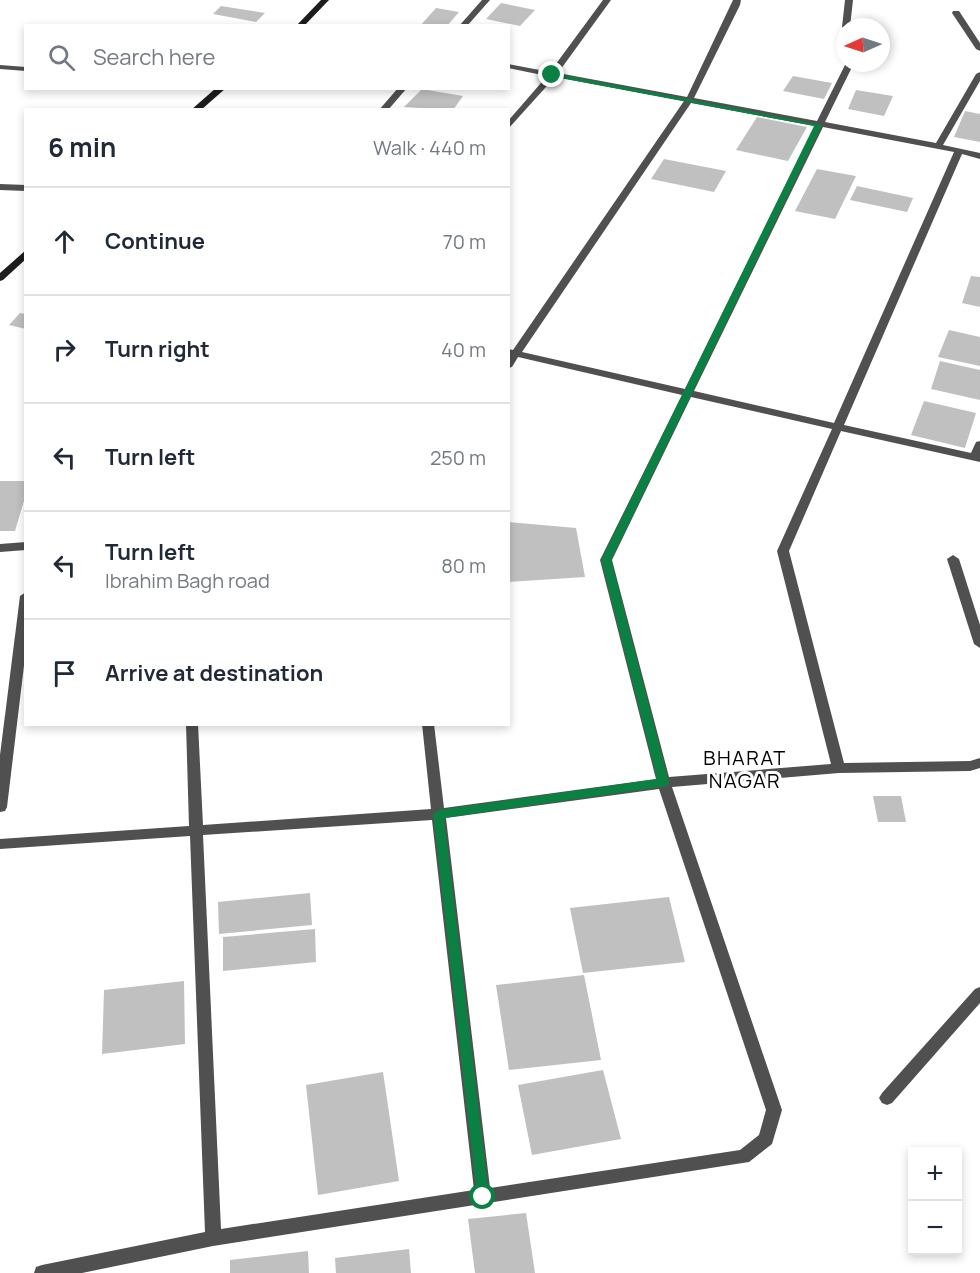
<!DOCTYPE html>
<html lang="en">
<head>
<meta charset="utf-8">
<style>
	:root { --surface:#fff; --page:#f6f6f7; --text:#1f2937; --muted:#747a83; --line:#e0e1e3 }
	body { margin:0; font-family:Manrope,sans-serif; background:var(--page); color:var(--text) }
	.controls { position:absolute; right:18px; bottom:18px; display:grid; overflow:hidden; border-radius:0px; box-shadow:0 3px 9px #0003 }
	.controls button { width:54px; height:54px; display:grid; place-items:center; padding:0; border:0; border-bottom:2px solid var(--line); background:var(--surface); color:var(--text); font:30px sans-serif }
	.compass { position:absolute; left:836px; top:18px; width:54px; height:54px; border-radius:50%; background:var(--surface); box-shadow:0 3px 9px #0003; rotate:267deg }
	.stop { position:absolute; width:18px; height:18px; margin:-14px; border:4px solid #0b8043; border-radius:50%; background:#fff }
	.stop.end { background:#0b8043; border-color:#fff; box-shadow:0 2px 6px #0008 }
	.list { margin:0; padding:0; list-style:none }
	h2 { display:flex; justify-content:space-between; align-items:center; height:78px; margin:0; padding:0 24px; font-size:26px }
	h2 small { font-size:20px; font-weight:400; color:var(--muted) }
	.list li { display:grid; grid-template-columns:39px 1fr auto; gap:18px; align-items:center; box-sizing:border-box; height:108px; padding:0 24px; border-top:2px solid var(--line) }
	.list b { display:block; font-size:22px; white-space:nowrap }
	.list p { margin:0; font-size:20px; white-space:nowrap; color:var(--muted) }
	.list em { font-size:20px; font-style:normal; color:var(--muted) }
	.icon { flex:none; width:33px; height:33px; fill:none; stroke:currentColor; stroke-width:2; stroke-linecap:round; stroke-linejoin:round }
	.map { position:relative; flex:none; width:980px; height:1273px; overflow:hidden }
	.search { position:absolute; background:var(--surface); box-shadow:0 3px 9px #0003; left:24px; top:24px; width:486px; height:66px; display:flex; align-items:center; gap:15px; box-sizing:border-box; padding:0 21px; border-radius:0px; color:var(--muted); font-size:22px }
	.panel { position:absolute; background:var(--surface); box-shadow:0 3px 9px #0003; left:24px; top:108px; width:486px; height:618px; border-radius:0px }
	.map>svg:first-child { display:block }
	.building { fill:#c0c0c0 }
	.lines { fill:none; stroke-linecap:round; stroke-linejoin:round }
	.street { fill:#505050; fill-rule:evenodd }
	.secondary { fill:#1d1d1d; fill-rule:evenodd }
	.route { fill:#0b8043 }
	.labels { text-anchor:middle; stroke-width:6; stroke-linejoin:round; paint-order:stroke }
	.neighbourhood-label { font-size:20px; letter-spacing:1.5px; fill:#000; stroke:#fff }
</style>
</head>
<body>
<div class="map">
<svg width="980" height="1273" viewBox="0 0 980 1273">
	<rect width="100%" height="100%" fill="#fff"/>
	<g class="building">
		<polygon points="501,3 535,10 520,26 486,19"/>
		<polygon points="221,6 265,13 256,22 213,14"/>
		<polygon points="436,8 459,12 447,26 420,26"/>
		<polygon points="793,76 832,83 824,99 783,91"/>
		<polygon points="422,89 463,96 453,110 404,107"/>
		<polygon points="856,90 893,96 884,116 848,109"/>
		<polygon points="965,111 980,114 980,142 954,137"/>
		<polygon points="757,117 807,127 788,161 736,150"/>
		<polygon points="664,159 726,171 714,192 651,179"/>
		<polygon points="817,169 856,176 835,219 795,211"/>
		<polygon points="857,186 913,198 907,212 850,200"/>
		<polygon points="971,276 980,277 980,307 962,303"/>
		<polygon points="20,313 26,314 26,329 9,325"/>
		<polygon points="949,330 980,337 980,366 938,357"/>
		<polygon points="940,361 980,370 980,400 931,389"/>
		<polygon points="924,401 976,413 965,448 911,435"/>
		<polygon points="0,481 26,481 26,494 15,531 0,531"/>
		<polygon points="508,522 576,528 585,577 508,582"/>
		<polygon points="873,796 901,796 906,822 878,822"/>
		<polygon points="310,893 312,925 219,934 218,902"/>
		<polygon points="669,897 685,962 583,973 570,908"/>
		<polygon points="315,929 316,962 223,971 223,937"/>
		<polygon points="584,975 601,1060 509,1070 496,985"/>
		<polygon points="184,981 185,1044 102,1054 104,990"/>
		<polygon points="603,1070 621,1139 532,1155 518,1085"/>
		<polygon points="383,1072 399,1181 318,1195 306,1085"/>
		<polygon points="526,1213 535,1273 475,1273 468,1219"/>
		<polygon points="409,1249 411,1273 336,1273 335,1258"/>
		<polygon points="308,1251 309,1273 230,1273 230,1260"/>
	</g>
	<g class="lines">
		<g class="street">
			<polygon points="482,0 490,0 467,26 459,26"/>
			<path d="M603,0h8l-53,73 129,24 46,-97h8l-1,5 -46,93 123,23 29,-58h8l-29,59 111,21 40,-69 4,-2v9l-37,64 37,8v6l-18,-5 -118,271 127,28 5,-11 4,-1v21l-139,-31 -52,120 55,212 126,-2 10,-3v10l-10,3 -131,2 -167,14 110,323 -10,34 -23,18 -536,84 -131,27h-48l2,-6 6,-2 163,-33 -15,-396 -190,13v-10l189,-13 -3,-102h12l5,101 228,-16 -9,-85h12l10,84 212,-29 -56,-219 82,-165 -164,-38 -6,10 -4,1v-19l5,1 171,-249 -129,-24 -47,52v-8l39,-45 -39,-8v-4l42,8zM691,103l124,23 -130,263 -163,-37zM823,127l131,25 -120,271 -140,-32zM691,397l141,32 -55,122 54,213 -162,13 -57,-217zM659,789l107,321 -7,25 -19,15 -250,38 -44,-370zM432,820l42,370 -253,39 -18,-394z"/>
			<polygon points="845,0 853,0 850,27 845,27 845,29 842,27"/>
			<polygon points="953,11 959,11 980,43 980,51 976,49 952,13"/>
			<polygon points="0,65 26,67 26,71 0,69"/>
			<polygon points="398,88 407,88 388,110 379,110"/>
			<polygon points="0,184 26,185 26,191 0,190"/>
			<polygon points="26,542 26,550 0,552 0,544"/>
			<polygon points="953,555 959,559 980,625 980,648 974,644 947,559"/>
			<polygon points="26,592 26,649 7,807 5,811 0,812 0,755 20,596"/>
			<polygon points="980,987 980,1003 892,1103 887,1105 882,1103 879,1098 882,1093 975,989"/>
		</g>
		<g class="secondary">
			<polygon points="321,0 329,0 304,26 296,26"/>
			<polygon points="216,88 226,88 201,110 191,110"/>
			<polygon points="26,250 26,259 3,280 0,281 0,273"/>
		</g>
	</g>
	<polygon class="route" points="552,73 822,125 611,560 669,783 667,786 444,818 489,1197 488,1202 483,1203 478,1202 477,1197 433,814 439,810 657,779 601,560 814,126 550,76"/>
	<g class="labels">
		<g class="neighbourhood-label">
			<text x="745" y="765">BHARAT<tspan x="745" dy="23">NAGAR</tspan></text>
		</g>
	</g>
</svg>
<div class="controls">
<button>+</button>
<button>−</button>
</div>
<svg class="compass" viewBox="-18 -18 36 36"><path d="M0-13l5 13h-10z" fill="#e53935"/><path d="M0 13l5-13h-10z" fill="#747a83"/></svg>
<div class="stop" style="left:483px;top:1197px"></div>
<div class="stop end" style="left:552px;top:75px"></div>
<div class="search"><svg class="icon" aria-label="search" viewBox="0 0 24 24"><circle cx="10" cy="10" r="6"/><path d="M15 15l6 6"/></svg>Search here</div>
<section class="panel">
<h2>6 min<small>Walk · 440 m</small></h2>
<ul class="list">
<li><svg class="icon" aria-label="ahead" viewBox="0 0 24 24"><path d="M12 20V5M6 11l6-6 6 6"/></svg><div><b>Continue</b></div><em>70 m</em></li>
<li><svg class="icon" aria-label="right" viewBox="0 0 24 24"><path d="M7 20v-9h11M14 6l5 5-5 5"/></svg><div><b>Turn right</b></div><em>40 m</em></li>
<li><svg class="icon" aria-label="left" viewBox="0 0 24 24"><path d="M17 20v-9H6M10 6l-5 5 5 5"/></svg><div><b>Turn left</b></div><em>250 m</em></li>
<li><svg class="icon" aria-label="left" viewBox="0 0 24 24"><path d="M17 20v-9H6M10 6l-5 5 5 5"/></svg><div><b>Turn left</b><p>Ibrahim Bagh road</p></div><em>80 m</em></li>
<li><svg class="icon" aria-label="arrive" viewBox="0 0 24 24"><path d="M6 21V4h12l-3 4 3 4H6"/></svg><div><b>Arrive at destination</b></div></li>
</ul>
</section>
</div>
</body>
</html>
